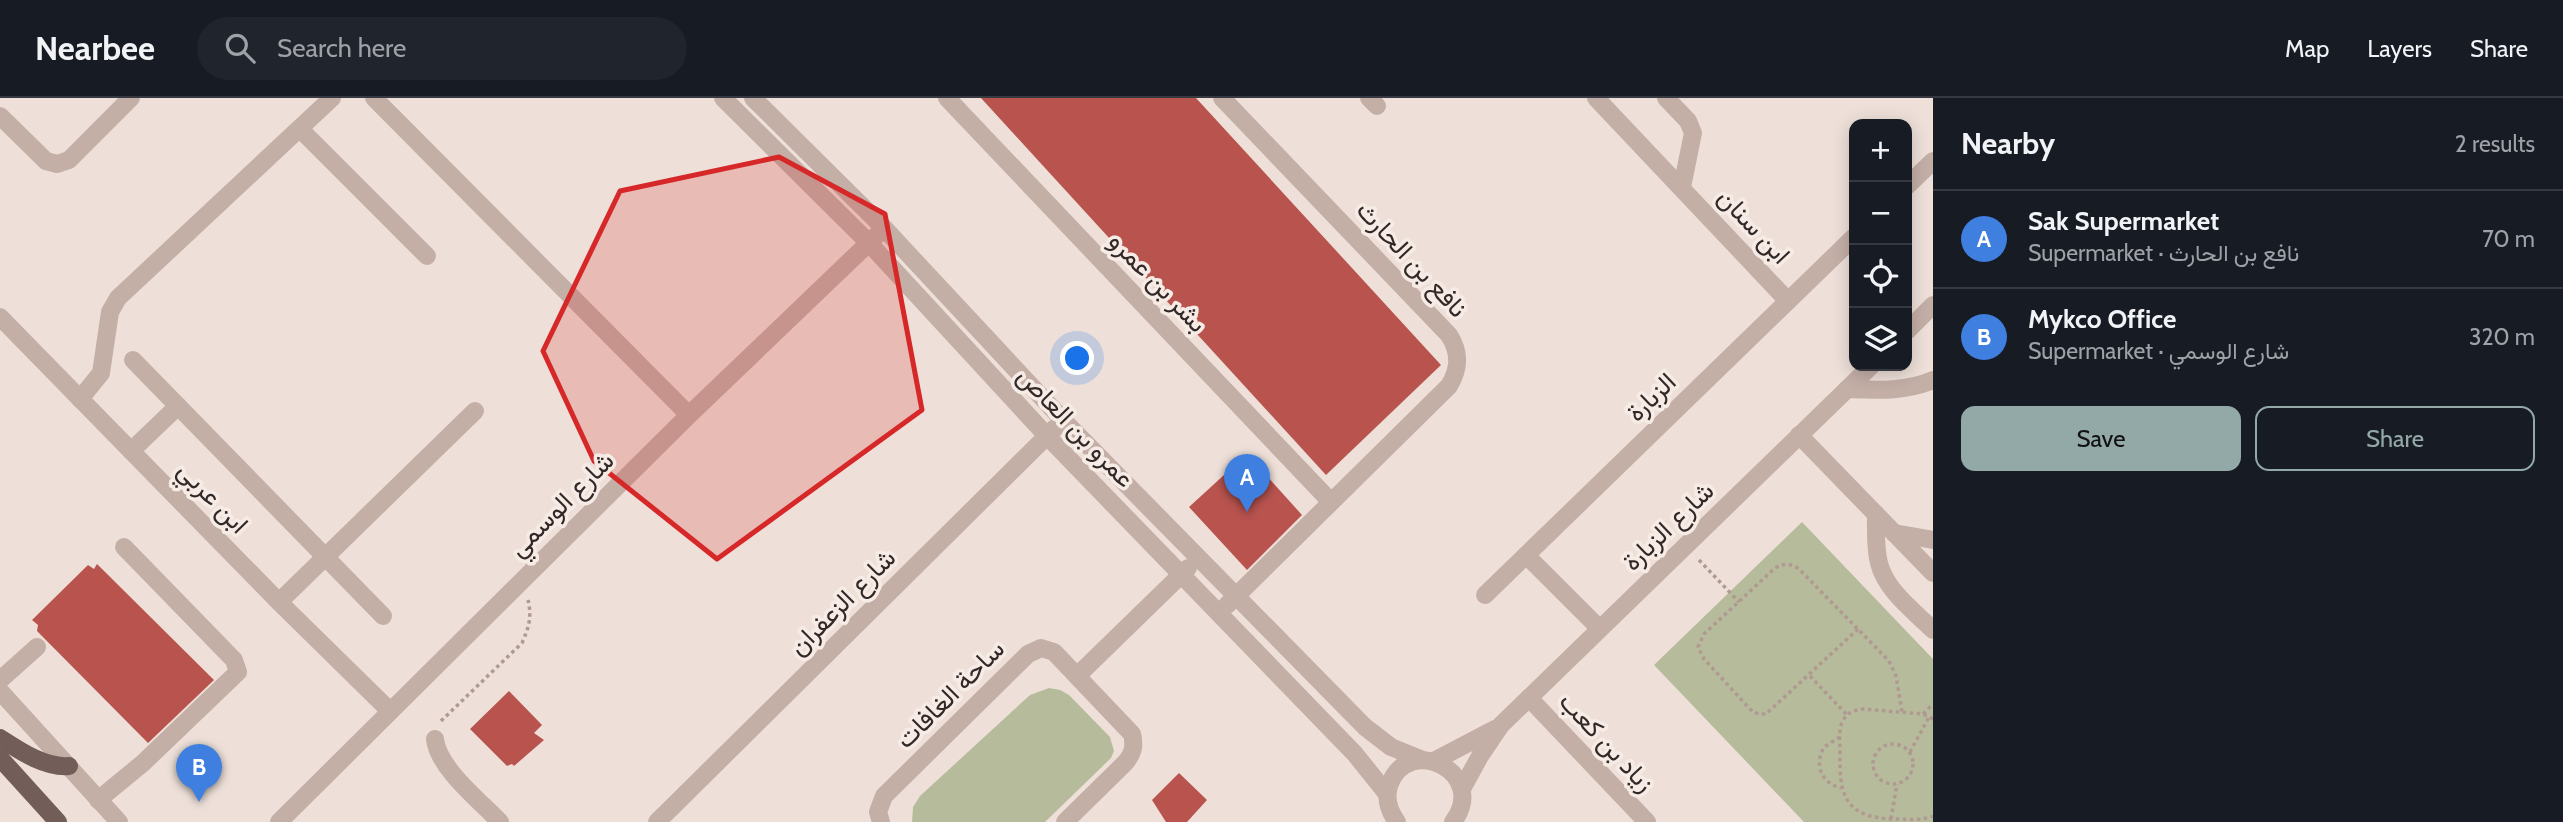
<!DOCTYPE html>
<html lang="en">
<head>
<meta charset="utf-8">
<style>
	:root { --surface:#171b24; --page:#20242c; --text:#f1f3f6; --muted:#9ea1a6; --line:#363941; --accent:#93a9a8 }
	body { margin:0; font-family:Cabin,Vazirmatn,sans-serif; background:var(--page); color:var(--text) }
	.controls { position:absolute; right:21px; top:21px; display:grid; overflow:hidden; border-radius:14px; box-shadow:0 4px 18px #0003 }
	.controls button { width:63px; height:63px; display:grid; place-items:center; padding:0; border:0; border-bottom:2px solid var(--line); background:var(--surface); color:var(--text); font:35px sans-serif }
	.you { position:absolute; left:1078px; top:261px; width:24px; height:24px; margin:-18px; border:5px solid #fff; border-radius:50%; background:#1a73e8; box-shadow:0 0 0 10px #1a73e833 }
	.badge { display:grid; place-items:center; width:46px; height:46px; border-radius:50%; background:var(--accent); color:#fff; font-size:23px; font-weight:700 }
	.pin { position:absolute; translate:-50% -58px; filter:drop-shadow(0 2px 4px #0008) }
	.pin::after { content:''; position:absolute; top:37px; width:24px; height:21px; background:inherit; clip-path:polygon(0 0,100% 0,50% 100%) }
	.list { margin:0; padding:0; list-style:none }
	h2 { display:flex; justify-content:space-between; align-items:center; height:91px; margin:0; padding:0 28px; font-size:30px }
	h2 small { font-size:23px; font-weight:400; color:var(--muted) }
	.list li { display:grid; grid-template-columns:46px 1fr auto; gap:21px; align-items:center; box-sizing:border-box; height:98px; padding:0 28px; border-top:2px solid var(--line) }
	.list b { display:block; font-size:26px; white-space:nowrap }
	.list p { margin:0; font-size:23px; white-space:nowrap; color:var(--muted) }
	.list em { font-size:23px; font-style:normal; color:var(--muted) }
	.actions { display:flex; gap:14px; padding:21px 28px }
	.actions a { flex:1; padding:16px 0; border:2px solid var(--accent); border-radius:14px; text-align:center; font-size:24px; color:var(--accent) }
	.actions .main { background:var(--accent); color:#111 }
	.icon { flex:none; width:38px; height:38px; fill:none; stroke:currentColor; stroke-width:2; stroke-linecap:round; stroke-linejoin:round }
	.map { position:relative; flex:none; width:1933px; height:724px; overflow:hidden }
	header { display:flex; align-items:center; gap:42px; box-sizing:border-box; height:98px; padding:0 35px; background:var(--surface); border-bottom:2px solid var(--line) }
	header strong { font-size:33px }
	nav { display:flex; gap:38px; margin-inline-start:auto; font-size:24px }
	.search { width:490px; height:63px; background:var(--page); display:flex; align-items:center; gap:18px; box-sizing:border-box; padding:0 24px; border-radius:38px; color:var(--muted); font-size:26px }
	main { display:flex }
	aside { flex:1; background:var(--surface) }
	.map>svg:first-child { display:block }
	.green { fill:#b6bb9b }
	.building { fill:#b8534e }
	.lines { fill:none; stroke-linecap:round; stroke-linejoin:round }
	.path { stroke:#b09991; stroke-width:3.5; stroke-dasharray:3.5 3.5; stroke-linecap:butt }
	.minor { stroke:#c4afa7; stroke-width:18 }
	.major { stroke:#725d59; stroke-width:18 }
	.marked { fill:#d62828; fill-opacity:0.2; stroke:#d62828; stroke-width:5; stroke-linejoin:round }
	.labels { text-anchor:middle; stroke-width:7; stroke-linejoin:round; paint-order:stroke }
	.street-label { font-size:26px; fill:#322827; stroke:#f6ebe5 }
</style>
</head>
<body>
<header>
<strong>Nearbee</strong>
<div class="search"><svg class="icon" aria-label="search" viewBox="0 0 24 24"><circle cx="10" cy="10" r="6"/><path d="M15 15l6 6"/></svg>Search here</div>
<nav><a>Map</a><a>Layers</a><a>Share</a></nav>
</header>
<main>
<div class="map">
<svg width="1933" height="724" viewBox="0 0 1933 724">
	<rect width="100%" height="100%" fill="#eee0d9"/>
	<g class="green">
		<polygon points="1802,424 1933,561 1933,724 1804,724 1654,567"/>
		<polygon points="1049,590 1060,592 1069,597 1110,639 1114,653 1111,660 1045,724 912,724 913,709 920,698 1030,597"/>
	</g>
	<g class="building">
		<polygon points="981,0 1196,0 1441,267 1326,377"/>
		<polygon points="1247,356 1302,417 1247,472 1189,409"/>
		<polygon points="97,466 214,582 148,645 37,533 38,527 32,522 88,467 94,471"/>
		<polygon points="509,593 542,627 534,635 544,642 514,668 512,666 507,668 470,631"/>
		<polygon points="1179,675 1207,702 1187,724 1166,724 1152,702"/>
	</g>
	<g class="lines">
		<g class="path">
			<polyline points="1699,462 1739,504"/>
			<path d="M1858,531l-92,85 -12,-1 -5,-5 -45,-49 -6,-12 6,-13 71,-66c8,-5 16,-5 24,1l90,92 7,15 6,36"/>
			<polyline points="1810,578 1847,617"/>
			<polyline points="1923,616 1933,606"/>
			<path d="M1933,621l-10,-5 -60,-5c-8,1 -15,3 -19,10 -6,8 -4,22 -4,32 -1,44 4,67 55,68 13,0 26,2 38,-3"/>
			<path d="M441,623l81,-78c7,-16 10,-26 6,-43"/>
			<path d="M1840,639l-16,10c-10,18 -3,36 17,41"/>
			<circle cx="1893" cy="666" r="20"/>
			<polyline points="1910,654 1929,619"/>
			<polyline points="1891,721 1897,686"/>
		</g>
		<g class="minor">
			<polyline points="374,0 689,317"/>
			<polyline points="723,0 869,145 1047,338 1355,656 1387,696"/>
			<polyline points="753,0 884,130 1063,322 1365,629 1391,649 1423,662"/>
			<polyline points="947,0 1331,404"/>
			<path d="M1222,0l227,237c11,17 11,33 0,51l-222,219"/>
			<polyline points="1369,0 1377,8"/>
			<polyline points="1596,0 1788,203"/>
			<polyline points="1666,0 1688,23 1693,35 1682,89"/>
			<polyline points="0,18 46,63 57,66 69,62 131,0"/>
			<polyline points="300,31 427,158"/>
			<polyline points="1907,88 1933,63"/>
			<polyline points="0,219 279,504 390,613"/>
			<polyline points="1907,233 1933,207"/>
			<polyline points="133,262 383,518"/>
			<path d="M1847,291c30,1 58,3 86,-9"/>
			<polyline points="80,301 101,275 110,214 118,200 332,0"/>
			<polyline points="1799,337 1933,475"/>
			<polyline points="131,353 178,308"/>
			<path d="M1876,416c0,16 -1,34 3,49 7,28 35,48 54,67"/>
			<polyline points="1894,435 1933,442"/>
			<polyline points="1526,457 1599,530"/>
			<polyline points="1485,497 1854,139"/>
			<polyline points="279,504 475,313"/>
			<polyline points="1077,578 1188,470"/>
			<polyline points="0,582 37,549"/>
			<polyline points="0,593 119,724"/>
			<polyline points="1529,600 1647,724"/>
			<path d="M435,641c3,29 45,62 65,83"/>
			<polyline points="1434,663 1495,631"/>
			<polyline points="1462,691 1480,658 1501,627 1871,268"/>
			<polyline points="98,702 143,665 238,574 234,562 124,449"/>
			<polyline points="279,724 689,317 877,137"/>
			<polyline points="657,724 1055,330"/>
			<path d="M881,724l-3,-10 6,-16 144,-142 13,-6 13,4 78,82c3,12 1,20 -7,29l-60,59"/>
			<path d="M1397,724c-8,-11 -12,-23 -8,-36 18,-54 101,-13 64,36"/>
		</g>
		<g class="major">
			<path d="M0,640c20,13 45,30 69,28"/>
			<polyline points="0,660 58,724"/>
		</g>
	</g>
	<path class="marked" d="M779,59l106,57 37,196 -205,149 -123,-98 -51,-110 77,-160z"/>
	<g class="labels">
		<g class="street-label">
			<text transform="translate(1754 128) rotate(47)" y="9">ابن سنان</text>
			<text transform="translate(1412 161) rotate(47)" y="9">نافع بن الحارث</text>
			<text transform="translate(1158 184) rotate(46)" y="9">بشر بن عمرو</text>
			<text transform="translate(1651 299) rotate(-44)" y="9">الزبارة</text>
			<text transform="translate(1076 329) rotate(46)" y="9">عمرو بن العاص</text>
			<text transform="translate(213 399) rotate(46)" y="9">ابن عربي</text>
			<text transform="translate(561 406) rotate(-45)" y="9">شارع الوسمي</text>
			<text transform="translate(1668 428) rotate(-44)" y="9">شارع الزبارة</text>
			<text transform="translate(842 504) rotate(-45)" y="9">شارع الزعفران</text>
			<text transform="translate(950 596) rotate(-45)" y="9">ساحة الغافات</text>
			<text transform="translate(1607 644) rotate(47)" y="9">زياد بن كعب</text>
		</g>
	</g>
</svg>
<div class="controls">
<button>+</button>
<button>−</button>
<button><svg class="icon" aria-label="locate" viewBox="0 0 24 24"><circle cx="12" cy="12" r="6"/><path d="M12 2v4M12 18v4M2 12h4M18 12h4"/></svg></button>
<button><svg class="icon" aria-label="layers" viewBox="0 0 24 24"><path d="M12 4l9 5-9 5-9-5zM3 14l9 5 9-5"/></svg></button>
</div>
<div class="you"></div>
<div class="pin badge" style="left:1247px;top:414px;background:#3f7fe0">A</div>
<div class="pin badge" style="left:199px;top:704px;background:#3f7fe0">B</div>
</div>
<aside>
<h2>Nearby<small>2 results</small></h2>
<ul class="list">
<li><span class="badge" style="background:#3f7fe0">A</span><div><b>Sak Supermarket</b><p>Supermarket · نافع بن الحارث</p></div><em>70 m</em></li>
<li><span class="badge" style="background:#3f7fe0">B</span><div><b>Mykco Office</b><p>Supermarket · شارع الوسمي</p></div><em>320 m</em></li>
</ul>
<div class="actions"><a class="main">Save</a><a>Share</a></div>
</aside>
</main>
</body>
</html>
